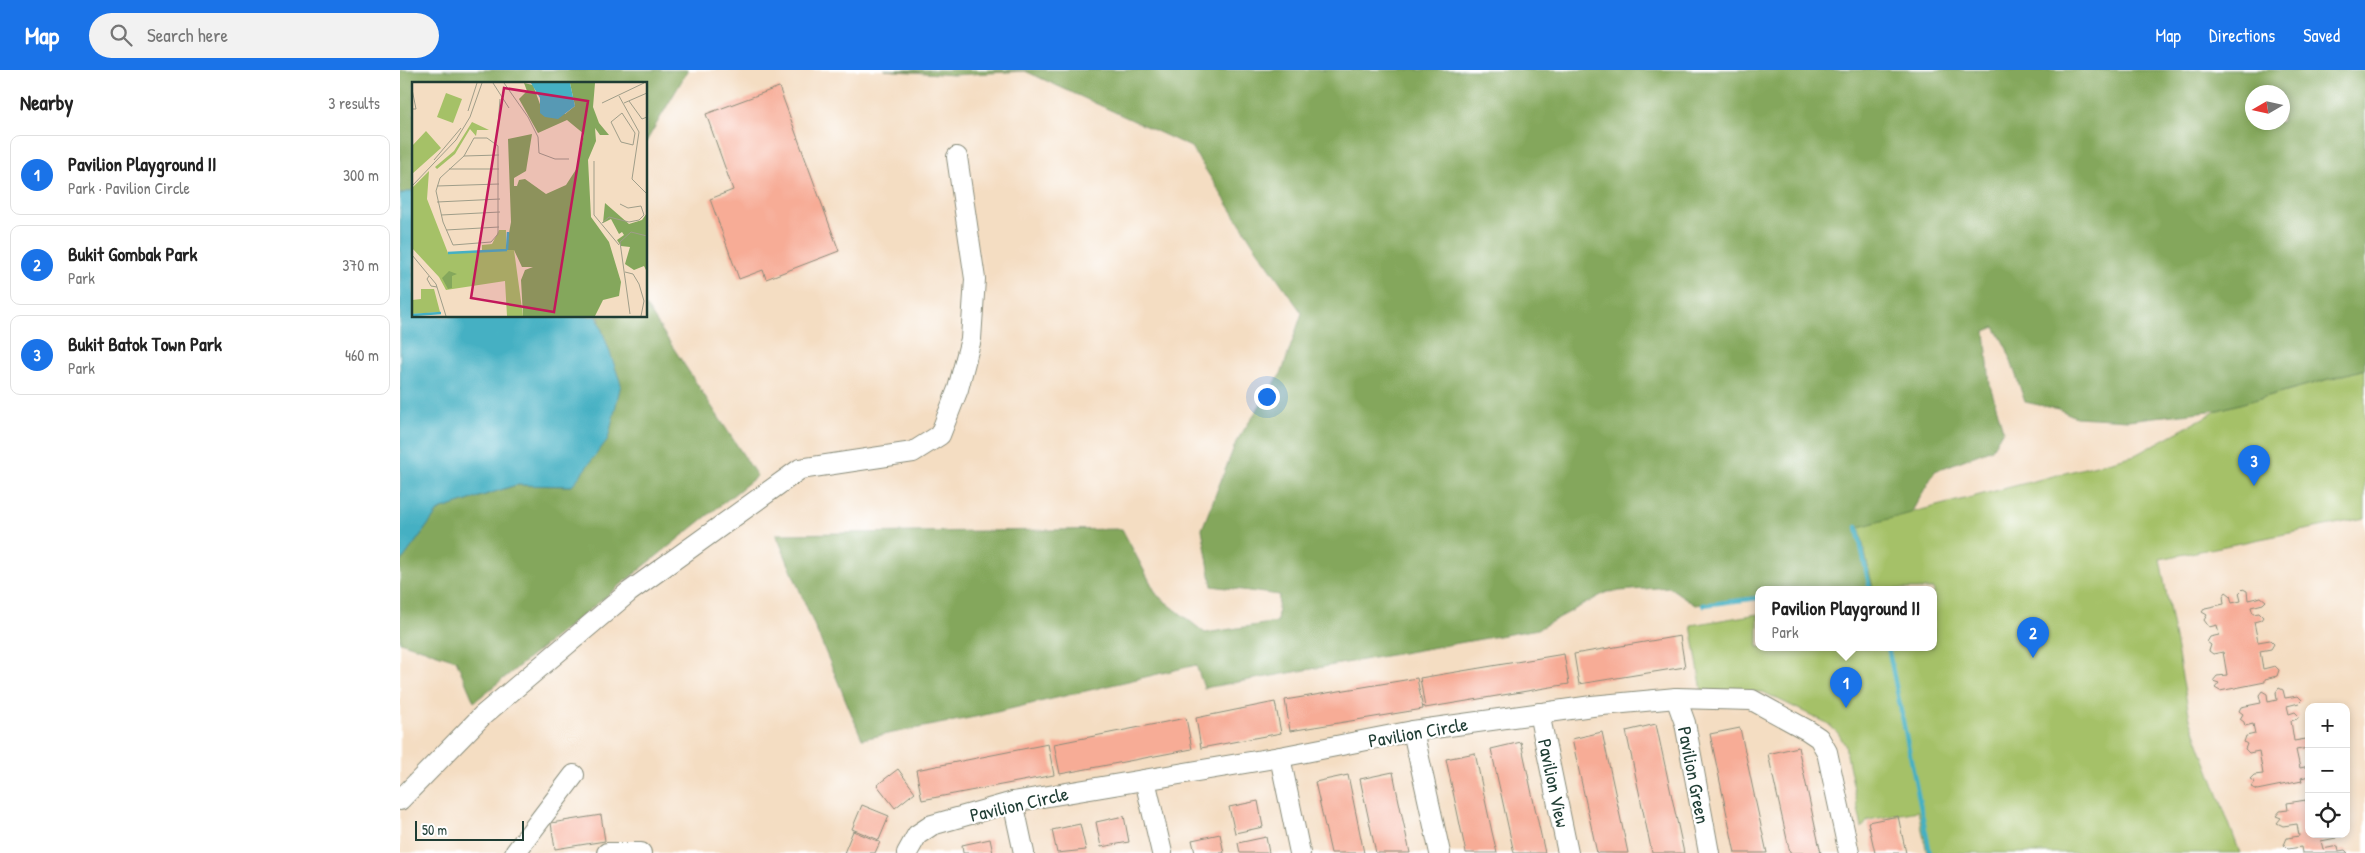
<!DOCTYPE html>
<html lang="en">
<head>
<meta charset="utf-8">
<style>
	:root { --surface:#fff; --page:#f2f2f2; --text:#222; --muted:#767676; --line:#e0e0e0; --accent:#1a73e8 }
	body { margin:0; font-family:"Patrick Hand",sans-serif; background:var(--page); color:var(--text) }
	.controls { position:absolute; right:15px; bottom:15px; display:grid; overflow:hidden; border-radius:10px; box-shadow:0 2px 8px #0003 }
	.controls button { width:45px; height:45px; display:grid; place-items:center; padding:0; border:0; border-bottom:1px solid var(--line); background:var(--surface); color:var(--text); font:25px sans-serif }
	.compass { position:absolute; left:1845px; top:15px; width:45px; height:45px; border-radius:50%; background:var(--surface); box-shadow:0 2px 8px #0003; rotate:261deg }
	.scale { position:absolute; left:15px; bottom:12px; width:109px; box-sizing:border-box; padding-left:5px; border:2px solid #1f3d34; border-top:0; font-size:14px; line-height:18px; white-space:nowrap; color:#1f3d34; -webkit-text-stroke:4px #fff; paint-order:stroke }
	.you { position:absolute; left:866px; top:326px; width:18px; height:18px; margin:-12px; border:4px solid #fff; border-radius:50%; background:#1a73e8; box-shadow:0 0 0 8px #1a73e833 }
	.badge { display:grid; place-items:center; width:32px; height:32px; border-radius:50%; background:var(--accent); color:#fff; font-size:16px; font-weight:700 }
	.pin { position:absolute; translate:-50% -41px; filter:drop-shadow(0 1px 2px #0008) }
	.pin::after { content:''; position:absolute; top:26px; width:18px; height:15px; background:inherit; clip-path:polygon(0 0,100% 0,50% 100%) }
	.popup { position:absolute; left:1355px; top:516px; width:182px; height:65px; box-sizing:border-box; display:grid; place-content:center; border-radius:10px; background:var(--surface); filter:drop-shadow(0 1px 4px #0005); font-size:16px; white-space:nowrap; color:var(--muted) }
	.popup b { font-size:19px; color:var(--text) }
	.popup::after { content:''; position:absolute; left:50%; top:100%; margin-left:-10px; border:10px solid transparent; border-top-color:var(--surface) }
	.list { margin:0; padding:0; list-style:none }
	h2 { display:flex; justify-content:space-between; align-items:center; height:65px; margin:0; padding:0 20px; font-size:21px }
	h2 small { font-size:16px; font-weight:400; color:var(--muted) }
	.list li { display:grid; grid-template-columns:32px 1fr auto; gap:15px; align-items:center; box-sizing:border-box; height:80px; margin:0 10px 10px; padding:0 10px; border:1px solid var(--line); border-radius:10px }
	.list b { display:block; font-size:19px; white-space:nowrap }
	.list p { margin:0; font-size:16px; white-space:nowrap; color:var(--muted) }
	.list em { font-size:16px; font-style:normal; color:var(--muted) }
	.icon { flex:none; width:28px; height:28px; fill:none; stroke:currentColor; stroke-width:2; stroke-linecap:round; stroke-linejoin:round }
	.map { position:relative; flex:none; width:1965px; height:783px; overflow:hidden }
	header { display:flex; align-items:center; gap:30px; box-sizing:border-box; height:70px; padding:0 25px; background:var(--accent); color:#fff }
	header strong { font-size:24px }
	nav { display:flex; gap:28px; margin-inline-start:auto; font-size:18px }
	.search { width:350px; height:45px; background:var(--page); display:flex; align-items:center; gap:12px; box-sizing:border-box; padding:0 18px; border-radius:28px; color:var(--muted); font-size:19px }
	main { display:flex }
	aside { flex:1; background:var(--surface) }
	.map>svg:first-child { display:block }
	.green { fill:#a5c167; stroke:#627f4e }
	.forest { fill:#84a75c; stroke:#527248; fill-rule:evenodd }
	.water { fill:#45b0c3; stroke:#32767c }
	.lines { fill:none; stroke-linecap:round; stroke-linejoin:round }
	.stream { stroke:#45b0c3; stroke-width:4.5 }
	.building { fill:#f7ac96 }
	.minor-casing { stroke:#8a8d7b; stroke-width:22 }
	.minor { stroke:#fff; stroke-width:20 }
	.labels { text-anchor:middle; stroke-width:4.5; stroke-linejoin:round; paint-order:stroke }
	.street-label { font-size:19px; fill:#1f3d34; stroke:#fff }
	.inset-river { fill:none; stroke:#45b0c3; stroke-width:2.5 }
	.inset-road { fill:none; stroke:#9f9d89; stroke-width:1 }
	.view { fill:#c2185b; fill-opacity:0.15; stroke:#c2185b; stroke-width:2.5 }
	.inset-edge { fill:none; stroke:#1f3d34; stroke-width:2.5 }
</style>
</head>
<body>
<header>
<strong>Map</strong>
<div class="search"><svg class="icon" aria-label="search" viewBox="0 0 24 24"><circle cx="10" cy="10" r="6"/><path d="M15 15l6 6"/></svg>Search here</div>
<nav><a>Map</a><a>Directions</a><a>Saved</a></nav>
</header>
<main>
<aside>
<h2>Nearby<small>3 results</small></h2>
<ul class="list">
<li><span class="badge">1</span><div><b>Pavilion Playground II</b><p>Park · Pavilion Circle</p></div><em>300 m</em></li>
<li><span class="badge">2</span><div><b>Bukit Gombak Park</b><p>Park</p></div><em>370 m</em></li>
<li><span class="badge">3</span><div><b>Bukit Batok Town Park</b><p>Park</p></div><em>460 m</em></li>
</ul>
</aside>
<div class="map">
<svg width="1965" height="783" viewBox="0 0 1965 783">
	<rect width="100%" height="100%" fill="#fff"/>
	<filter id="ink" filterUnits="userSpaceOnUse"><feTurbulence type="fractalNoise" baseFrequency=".02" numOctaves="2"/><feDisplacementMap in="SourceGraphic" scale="10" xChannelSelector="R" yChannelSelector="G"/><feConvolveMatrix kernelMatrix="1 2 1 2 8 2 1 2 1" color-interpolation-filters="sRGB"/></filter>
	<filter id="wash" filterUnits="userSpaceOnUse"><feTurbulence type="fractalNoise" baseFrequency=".0096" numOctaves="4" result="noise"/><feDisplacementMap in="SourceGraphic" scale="20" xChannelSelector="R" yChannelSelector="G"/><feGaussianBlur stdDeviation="1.12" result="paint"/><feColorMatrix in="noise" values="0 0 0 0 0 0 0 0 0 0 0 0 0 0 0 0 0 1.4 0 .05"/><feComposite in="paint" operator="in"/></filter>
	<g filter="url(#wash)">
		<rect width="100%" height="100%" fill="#f4ddc2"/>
		<polygon class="green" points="1965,299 1965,448 1760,489 1790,649 1840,783 1527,783 1518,741 1468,750 1462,758 1445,675 1438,663 1427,653 1363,622 1302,621 1291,555 1358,544 1358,577 1534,577 1534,519 1473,519 1459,456 1735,385 1818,340"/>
		<g class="forest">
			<polygon points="0,0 288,0 246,72 246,14 14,14 14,120 0,124"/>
			<path d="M484,0h1481v299l-147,41 -90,10 -52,-3 -18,-8 -33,-7 -18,-53 -12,-22 -10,4 5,54 13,45 -11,19 -57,22 -24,42 -52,14 14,62h-115v7l-63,9 -26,-18 -62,5 -69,37 -334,59 -8,-23 -216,51 -118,23 -86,-205 346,-5 35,66 48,38 72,-11 2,-27 -67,-9 -10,-57 34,-87 46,-70 20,-59 -48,-68 -63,-98 -166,-76 -72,4zM1882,22v30h-30v-30z"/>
			<polygon points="246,236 357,406 74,632 56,590 0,572 0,493 39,440 116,415 172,416 200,249 197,246 246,246"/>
		</g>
		<polygon class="water" points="14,120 14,246 197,246 221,314 208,369 172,416 116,415 39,440 0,493 0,124"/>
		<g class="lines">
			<g class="stream">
				<polyline points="1457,457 1470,519"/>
				<polyline points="1303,535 1358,528"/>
				<polyline points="1488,577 1530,783"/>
			</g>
		</g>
		<g id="blocks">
			<g class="building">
				<polygon points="379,17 439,181 366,209 363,200 339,209 310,129 333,120 306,44"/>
				<polygon points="1843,519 1847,521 1848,530 1861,527 1866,531 1863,534 1851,537 1853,544 1859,543 1863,547 1861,550 1854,552 1858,572 1870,570 1874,574 1871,579 1860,581 1863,599 1875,596 1879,600 1877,606 1865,609 1865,612 1820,621 1815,618 1819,613 1813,611 1817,606 1827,605 1823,582 1813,584 1809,581 1811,575 1807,572 1810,567 1819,565 1817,555 1809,557 1804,550 1807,545 1802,542 1805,538 1824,534 1823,526 1826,522 1830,525 1832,533 1841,531 1839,523"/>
				<polygon points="1280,566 1285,597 1179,614 1174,584"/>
				<polygon points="1164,584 1169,614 1025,638 1020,608"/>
				<polygon points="1017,608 1023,639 890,661 885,630"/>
				<polygon points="1879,618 1883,620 1885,628 1898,626 1902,630 1899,633 1887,636 1889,644 1895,642 1899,646 1897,649 1891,651 1894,671 1906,669 1909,672 1908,678 1896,680 1900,698 1909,696 1909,706 1901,708 1902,711 1857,720 1851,717 1855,712 1850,709 1854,705 1863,704 1859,681 1849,683 1845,679 1847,674 1844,672 1846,666 1855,664 1853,654 1845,656 1844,652 1840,649 1843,644 1839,641 1841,637 1861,633 1859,625 1862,621 1867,624 1868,632 1877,630 1876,622"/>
				<polygon points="875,632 881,663 801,678 796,648"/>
				<polygon points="786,648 792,679 660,704 654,674"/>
				<polygon points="1256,654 1279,760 1284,783 1252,783 1226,661"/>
				<polygon points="1340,658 1354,724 1367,783 1335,783 1310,664"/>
				<polygon points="1202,662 1222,755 1228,783 1197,783 1172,669"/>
				<polygon points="1121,672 1135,738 1145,783 1114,783 1091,679"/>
				<polygon points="648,674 654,705 522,730 516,700"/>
				<polygon points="1398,677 1418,770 1421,783 1390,783 1368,684"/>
				<polygon points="1075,683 1092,762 1097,783 1066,783 1063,769 1046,689"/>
				<polygon points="498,699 515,722 495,738 477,715"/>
				<polygon points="993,702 998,727 1010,783 976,783 971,760 960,709"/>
				<polygon points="948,705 964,783 931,783 915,712"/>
				<polygon points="1906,730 1906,733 1909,732 1909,764 1935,764 1936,768 1921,771 1923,779 1938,776 1939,781 1945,780 1948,783 1902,783 1901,777 1888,779 1884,775 1887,768 1899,766 1897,754 1883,756 1877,753 1881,748 1876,746 1880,741 1888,740 1887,733"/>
				<polygon points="858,731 863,757 835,763 829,737"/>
				<polygon points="462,735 489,746 479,770 452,759"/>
				<polygon points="201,745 205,771 155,779 151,753"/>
				<polygon points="724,746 729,772 701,777 696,752"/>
				<polygon points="1498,746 1506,783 1475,783 1468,752"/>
				<polygon points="680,754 686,780 657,783 652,760"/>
				<polygon points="453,761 480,772 475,783 444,783"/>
				<polygon points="820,764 824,783 795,783 792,770"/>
				<polygon points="866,767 869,783 840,783 838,773"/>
				<polygon points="590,769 593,783 563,783 562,775"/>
			</g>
		</g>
	</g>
	<g filter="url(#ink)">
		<use href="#blocks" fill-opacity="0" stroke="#8a8d7b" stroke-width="1"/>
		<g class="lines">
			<defs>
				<g id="minor">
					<polyline points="1276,628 1285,653 1309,783"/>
					<polyline points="1139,643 1168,783"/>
					<polyline points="1013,661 1040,783"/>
					<polyline points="880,687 900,783"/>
					<polyline points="745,710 762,783"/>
					<polyline points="0,730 82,646 229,522 400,399 513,382 540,365 558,319 571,269 575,209 557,87"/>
					<polyline points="613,732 624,783"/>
					<polyline points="115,783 174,705"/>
					<polyline points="207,783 241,783"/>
					<polyline points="507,783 517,765 532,755 613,732 880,687 1013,661 1192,636 1276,628 1352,630 1407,660 1419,668 1427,682 1449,783"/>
				</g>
			</defs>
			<use href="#minor" class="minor-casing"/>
			<use href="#minor" class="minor"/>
		</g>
	</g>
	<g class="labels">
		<g class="street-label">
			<text transform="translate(1018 662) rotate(-10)" y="7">Pavilion Circle</text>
			<text transform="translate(1294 705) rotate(79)" y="7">Pavilion Green</text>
			<text transform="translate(1154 713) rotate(78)" y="7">Pavilion View</text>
			<text transform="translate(619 734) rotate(-13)" y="7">Pavilion Circle</text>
		</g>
	</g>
	<g transform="translate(12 12)">
		<rect width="235" height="235" fill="#f4ddc2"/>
		<path d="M34,11l16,6 -9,24 -16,-6zM60,40l17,8h-12l-1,6 -6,-7 -15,25 -18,15 -2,-2 19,-16zM14,49l15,17 -29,26v-28zM17,89l-2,28 21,54 34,-2v-6l10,-1 7,-14h7v20h8l9,66h-20h4l-2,-35 -59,9 -7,-13 -27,-29v-60zM9,207h13l6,23 -28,2v-14l9,-1z" fill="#a5c167"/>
		<path d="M112,1l9,2 8,22 24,7 10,-8 -5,-23h25l-2,24 6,16 10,12h-9l-5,-7 1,13 -8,19 3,57 18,25 12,40 -2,14 -16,4 -8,16h-72l-2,-36 4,-10 8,-3h-11l-8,-17h-8l5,-28 -3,-83 24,-5 -6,37 -12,7v8h3l2,-6 6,-1 21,15 20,-9 11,-17 7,-34 -17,-14 -29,13 -19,-34 8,-8zM193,121l24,21 13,-4 5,-7v59l-3,-6 -10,4 -9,-6 5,-17 -9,-1 -4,-6 7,-5 -2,-3 -3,2 -8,-15 -8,4zM37,189l8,3 -5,2v12l-4,1 -6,-11z" fill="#84a75c"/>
		<path d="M119,1h39l5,23 -17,13 -13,-2 -5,-4v-15z" fill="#45b0c3"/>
		<path class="inset-river" d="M95,168l1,-18M36,171l59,-3M1,233l28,-2"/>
		<path class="inset-road" d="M81,1l16,25M92,1l24,34 10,20 1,16 16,6h14M0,7l4,20h-4M207,14l20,36 -7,47 15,15M217,19l13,18 5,-2M190,21l42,-20M212,21l23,-10M56,29l9,-28M210,31l13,20 -2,12 -12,-3 -10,-20zM86,44l2,-27M62,56h13l11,8v88l-7,8 -38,3 -10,-23 -7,-31 4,-13 24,-22zM52,74l35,-1M22,78l27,-32M182,79v54l25,30M37,87h50M0,104l44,-46 14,-23 12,-34M25,104l62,-2M25,120l63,-3M29,133l59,-3M190,141l7,-6 20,5 10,-2 5,-5 -3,-9 -13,2 -8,-4M34,148l53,-3M0,173l24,29 10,32M213,190l8,2 6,10 5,17 -3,15M17,194l-2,3 4,7 6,1M218,232l-10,-72 11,-10 16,4"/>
		<path class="view" d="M92,6l84,13 -34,211 -83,-14z"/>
		<rect width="235" height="235" class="inset-edge"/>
	</g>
</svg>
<div class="controls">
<button>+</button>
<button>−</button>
<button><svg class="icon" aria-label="locate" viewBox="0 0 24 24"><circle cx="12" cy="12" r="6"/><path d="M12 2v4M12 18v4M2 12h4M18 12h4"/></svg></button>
</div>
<svg class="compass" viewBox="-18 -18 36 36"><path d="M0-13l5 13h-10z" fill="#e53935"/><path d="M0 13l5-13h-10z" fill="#767676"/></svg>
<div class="scale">50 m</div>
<div class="you"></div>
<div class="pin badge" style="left:1446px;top:638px">1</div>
<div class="popup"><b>Pavilion Playground II</b>Park</div>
<div class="pin badge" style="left:1633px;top:588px">2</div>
<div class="pin badge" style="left:1854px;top:416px">3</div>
</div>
</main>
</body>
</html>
